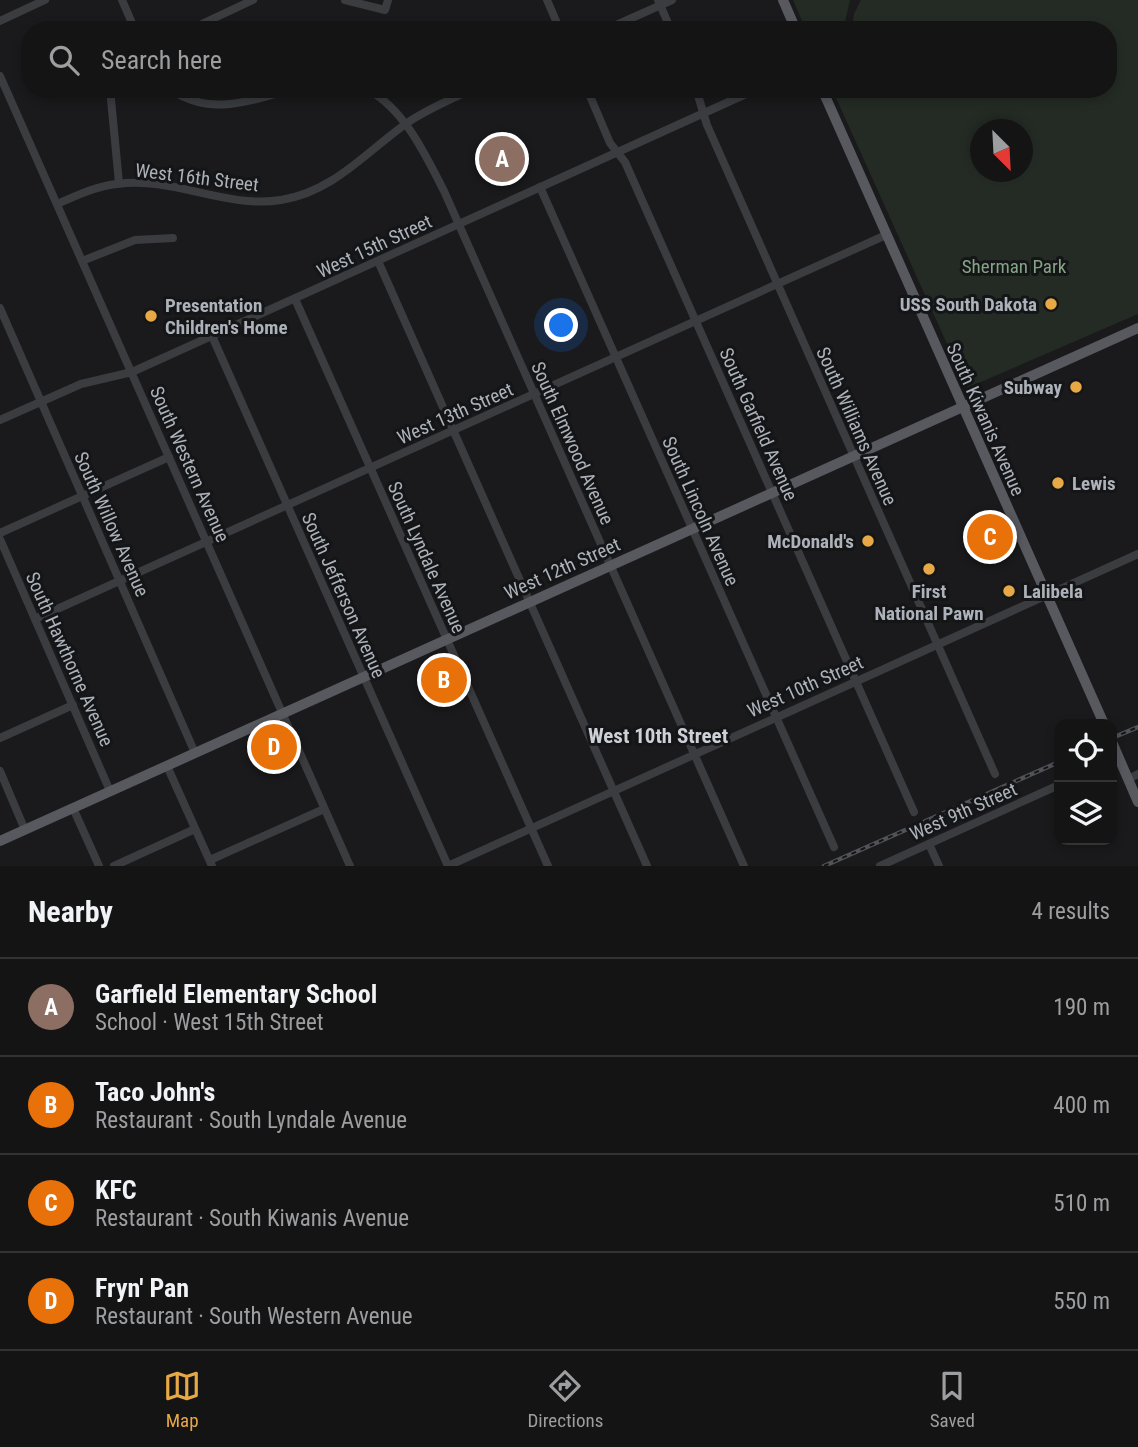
<!DOCTYPE html>
<html lang="en">
<head>
<meta charset="utf-8">
<style>
	:root { --surface:#141415; --page:#212122; --text:#f1f3f6; --muted:#9d9ea0; --line:#333334; --accent:#e7a846 }
	body { margin:0; font-family:"Roboto Condensed",sans-serif; background:var(--page); color:var(--text) }
	.controls { position:absolute; right:21px; bottom:21px; display:grid; overflow:hidden; border-radius:14px; box-shadow:0 4px 10px #0003 }
	.controls button { width:63px; height:63px; display:grid; place-items:center; padding:0; border:0; border-bottom:2px solid var(--line); background:var(--surface); color:var(--text); font:35px sans-serif }
	.compass { position:absolute; left:970px; top:119px; width:63px; height:63px; border-radius:50%; background:var(--surface); box-shadow:0 4px 10px #0003; rotate:156deg }
	.you { position:absolute; left:562px; top:326px; width:24px; height:24px; margin:-18px; border:5px solid #fff; border-radius:50%; background:#1a73e8; box-shadow:0 0 0 10px #1a73e833 }
	.badge { display:grid; place-items:center; width:46px; height:46px; border-radius:50%; background:var(--accent); color:#fff; font-size:23px; font-weight:700 }
	.pin { position:absolute; translate:-50% -50%; border:4px solid #fff; box-shadow:0 2px 7px #0006 }
	.list { margin:0; padding:0; list-style:none }
	h2 { display:flex; justify-content:space-between; align-items:center; height:91px; margin:0; padding:0 28px; font-size:30px }
	h2 small { font-size:23px; font-weight:400; color:var(--muted) }
	.list li { display:grid; grid-template-columns:46px 1fr auto; gap:21px; align-items:center; box-sizing:border-box; height:98px; padding:0 28px; border-top:2px solid var(--line) }
	.list b { display:block; font-size:26px; white-space:nowrap }
	.list p { margin:0; font-size:23px; white-space:nowrap; color:var(--muted) }
	.list em { font-size:23px; font-style:normal; color:var(--muted) }
	.icon { flex:none; width:38px; height:38px; fill:none; stroke:currentColor; stroke-width:2; stroke-linecap:round; stroke-linejoin:round }
	.map { position:relative; flex:none; width:1138px; height:866px; overflow:hidden }
	.search { position:absolute; background:var(--surface); box-shadow:0 4px 10px #0003; left:21px; right:21px; top:21px; height:77px; display:flex; align-items:center; gap:18px; box-sizing:border-box; padding:0 24px; border-radius:28px; color:var(--muted); font-size:26px }
	.sheet { height:483px; background:var(--surface) }
	nav { display:flex; justify-content:space-around; align-items:center; box-sizing:border-box; height:98px; border-top:2px solid var(--line); background:var(--surface); font-size:19px; color:var(--muted) }
	nav a { display:grid; justify-items:center; gap:4px }
	nav .on { color:var(--accent) }
	.map>svg:first-child { display:block }
	.green { fill:#242b24; fill-rule:evenodd }
	.lines { fill:none; stroke-linecap:round; stroke-linejoin:round }
	.minor { stroke:#3b3c40; stroke-width:8 }
	.major { stroke:#57595f; stroke-width:10 }
	.rail-casing { stroke:#505257; stroke-width:4.5 }
	.rail { stroke:#141517; stroke-width:2; stroke-dasharray:5; stroke-linecap:butt }
	.poi-dot { fill:#e7a846; stroke:#141517; stroke-width:2.5 }
	.labels { text-anchor:middle; stroke-width:6; stroke-linejoin:round; paint-order:stroke }
	.street-label { font-size:19px; fill:#adb2ba; stroke:#141517 }
	.park-label { font-size:19px; fill:#85a485; stroke:#141517 }
	.poi-label { font-size:19px; font-weight:bold; fill:#adb2ba; stroke:#141517; text-anchor:end }
	.neighbourhood-label { font-size:21px; font-weight:bold; fill:#ced0d7; stroke:#141517 }
</style>
</head>
<body>
<div class="map">
<svg width="1138" height="866" viewBox="0 0 1138 866">
	<rect width="100%" height="100%" fill="#1a1a1c"/>
	<g class="green">
		<polygon points="793,0 850,0 843,30 806,30"/>
		<path d="M861,0h277v314l-171,74 -135,-299h276v-59h-256l2,-16zM981,130h42v42h-42z"/>
	</g>
	<g class="lines">
		<g class="minor">
			<polyline points="122,0 135,30"/>
			<polyline points="345,0 385,10 388,0"/>
			<polyline points="547,0 560,30"/>
			<polyline points="658,0 671,30"/>
			<polyline points="0,21 45,0"/>
			<polyline points="189,30 253,0"/>
			<polyline points="605,30 672,0"/>
			<polyline points="0,76 350,866"/>
			<polyline points="110,89 119,183"/>
			<path d="M170,89c40,28 79,12 122,0"/>
			<path d="M367,89c38,21 58,65 77,102l300,675"/>
			<polyline points="587,89 610,143 625,162 914,812"/>
			<polyline points="696,89 707,125 995,774"/>
			<polyline points="540,187 834,847"/>
			<path d="M57,204c19,-8 39,-18 60,-20 56,-8 108,25 164,16 52,-8 85,-48 126,-77 20,-14 44,-24 66,-34"/>
			<polyline points="82,261 135,240 173,238"/>
			<polyline points="378,261 647,866"/>
			<polyline points="295,299 548,866"/>
			<polyline points="0,308 195,753"/>
			<polyline points="212,336 448,866"/>
			<polyline points="0,420 81,384 132,372 757,89"/>
			<polyline points="0,533 169,457"/>
			<polyline points="0,539 110,791"/>
			<polyline points="35,619 886,235"/>
			<polyline points="0,738 73,705"/>
			<polyline points="167,766 212,866"/>
			<polyline points="0,771 25,830"/>
			<polyline points="1128,779 1138,774"/>
			<polyline points="73,808 99,866"/>
			<polyline points="929,844 939,866"/>
			<polyline points="210,860 324,809"/>
			<polyline points="114,866 195,829"/>
			<polyline points="448,866 1138,554"/>
			<polyline points="880,866 1059,785"/>
		</g>
		<g class="major">
			<polyline points="783,0 796,30"/>
			<polyline points="822,89 1104,724"/>
			<polyline points="1112,742 1138,802"/>
			<polyline points="0,841 1138,328"/>
		</g>
		<defs>
			<g id="rail">
				<polyline points="1112,738 1138,727"/>
				<polyline points="824,866 1059,762"/>
			</g>
		</defs>
		<use href="#rail" class="rail-casing"/>
		<use href="#rail" class="rail"/>
	</g>
	<g class="poi-dot">
		<circle cx="1051" cy="304" r="7"/>
		<circle cx="151" cy="316" r="7"/>
		<circle cx="1076" cy="387" r="7"/>
		<circle cx="1058" cy="483" r="7"/>
		<circle cx="868" cy="541" r="7"/>
		<circle cx="929" cy="569" r="7"/>
		<circle cx="1009" cy="591" r="7"/>
	</g>
	<g class="labels">
		<g class="street-label">
			<text transform="translate(197 177) rotate(7)" y="7">West 16th Street</text>
			<text transform="translate(374 246) rotate(-25)" y="7">West 15th Street</text>
			<text transform="translate(455 413) rotate(-24)" y="7">West 13th Street</text>
			<text transform="translate(986 419) rotate(66)" y="7">South Kiwanis Avenue</text>
			<text transform="translate(759 424) rotate(66)" y="7">South Garfield Avenue</text>
			<text transform="translate(857 426) rotate(66)" y="7">South Williams Avenue</text>
			<text transform="translate(573 443) rotate(66)" y="7">South Elmwood Avenue</text>
			<text transform="translate(190 464) rotate(66)" y="7">South Western Avenue</text>
			<text transform="translate(701 511) rotate(66)" y="7">South Lincoln Avenue</text>
			<text transform="translate(112 524) rotate(66)" y="7">South Willow Avenue</text>
			<text transform="translate(427 557) rotate(66)" y="7">South Lyndale Avenue</text>
			<text transform="translate(562 568) rotate(-24)" y="7">West 12th Street</text>
			<text transform="translate(344 595) rotate(66)" y="7">South Jefferson Avenue</text>
			<text transform="translate(70 659) rotate(66)" y="7">South Hawthorne Avenue</text>
			<text transform="translate(805 686) rotate(-24)" y="7">West 10th Street</text>
			<text transform="translate(963 811) rotate(-24)" y="7">West 9th Street</text>
		</g>
		<g class="park-label">
			<text x="1014" y="273">Sherman Park</text>
		</g>
		<g class="poi-label">
			<text x="1037" y="311">USS South Dakota</text>
			<text x="165" y="312" text-anchor="start">Presentation<tspan x="165" dy="22">Children's Home</tspan></text>
			<text x="1062" y="394">Subway</text>
			<text x="1072" y="490" text-anchor="start">Lewis</text>
			<text x="854" y="548">McDonald's</text>
			<text x="929" y="598" text-anchor="middle">First<tspan x="929" dy="22">National Pawn</tspan></text>
			<text x="1023" y="598" text-anchor="start">Lalibela</text>
		</g>
		<g class="neighbourhood-label">
			<text x="658" y="743">West 10th Street</text>
		</g>
	</g>
</svg>
<div class="controls">
<button><svg class="icon" aria-label="locate" viewBox="0 0 24 24"><circle cx="12" cy="12" r="6"/><path d="M12 2v4M12 18v4M2 12h4M18 12h4"/></svg></button>
<button><svg class="icon" aria-label="layers" viewBox="0 0 24 24"><path d="M12 4l9 5-9 5-9-5zM3 14l9 5 9-5"/></svg></button>
</div>
<svg class="compass" viewBox="-18 -18 36 36"><path d="M0-13l5 13h-10z" fill="#e53935"/><path d="M0 13l5-13h-10z" fill="#9d9ea0"/></svg>
<div class="you"></div>
<div class="pin badge" style="left:502px;top:159px;background:#8d6e63">A</div>
<div class="pin badge" style="left:444px;top:680px;background:#e8710a">B</div>
<div class="pin badge" style="left:990px;top:537px;background:#e8710a">C</div>
<div class="pin badge" style="left:274px;top:747px;background:#e8710a">D</div>
<div class="search"><svg class="icon" aria-label="search" viewBox="0 0 24 24"><circle cx="10" cy="10" r="6"/><path d="M15 15l6 6"/></svg>Search here</div>
</div>
<section class="sheet">
<h2>Nearby<small>4 results</small></h2>
<ul class="list">
<li><span class="badge" style="background:#8d6e63">A</span><div><b>Garfield Elementary School</b><p>School · West 15th Street</p></div><em>190 m</em></li>
<li><span class="badge" style="background:#e8710a">B</span><div><b>Taco John's</b><p>Restaurant · South Lyndale Avenue</p></div><em>400 m</em></li>
<li><span class="badge" style="background:#e8710a">C</span><div><b>KFC</b><p>Restaurant · South Kiwanis Avenue</p></div><em>510 m</em></li>
<li><span class="badge" style="background:#e8710a">D</span><div><b>Fryn' Pan</b><p>Restaurant · South Western Avenue</p></div><em>550 m</em></li>
</ul>
</section>
<nav>
<a class="on"><svg class="icon" aria-label="map" viewBox="0 0 24 24"><path d="M3 6l6-2 6 2 6-2v14l-6 2-6-2-6 2zM9 4v14M15 6v14"/></svg>Map</a>
<a><svg class="icon" aria-label="directions" viewBox="0 0 24 24"><path d="M12 3l9 9-9 9-9-9zM9 14v-3h6M13 9l2 2-2 2"/></svg>Directions</a>
<a><svg class="icon" aria-label="saved" viewBox="0 0 24 24"><path d="M7 4h10v16l-5-4-5 4z"/></svg>Saved</a>
</nav>
</body>
</html>
